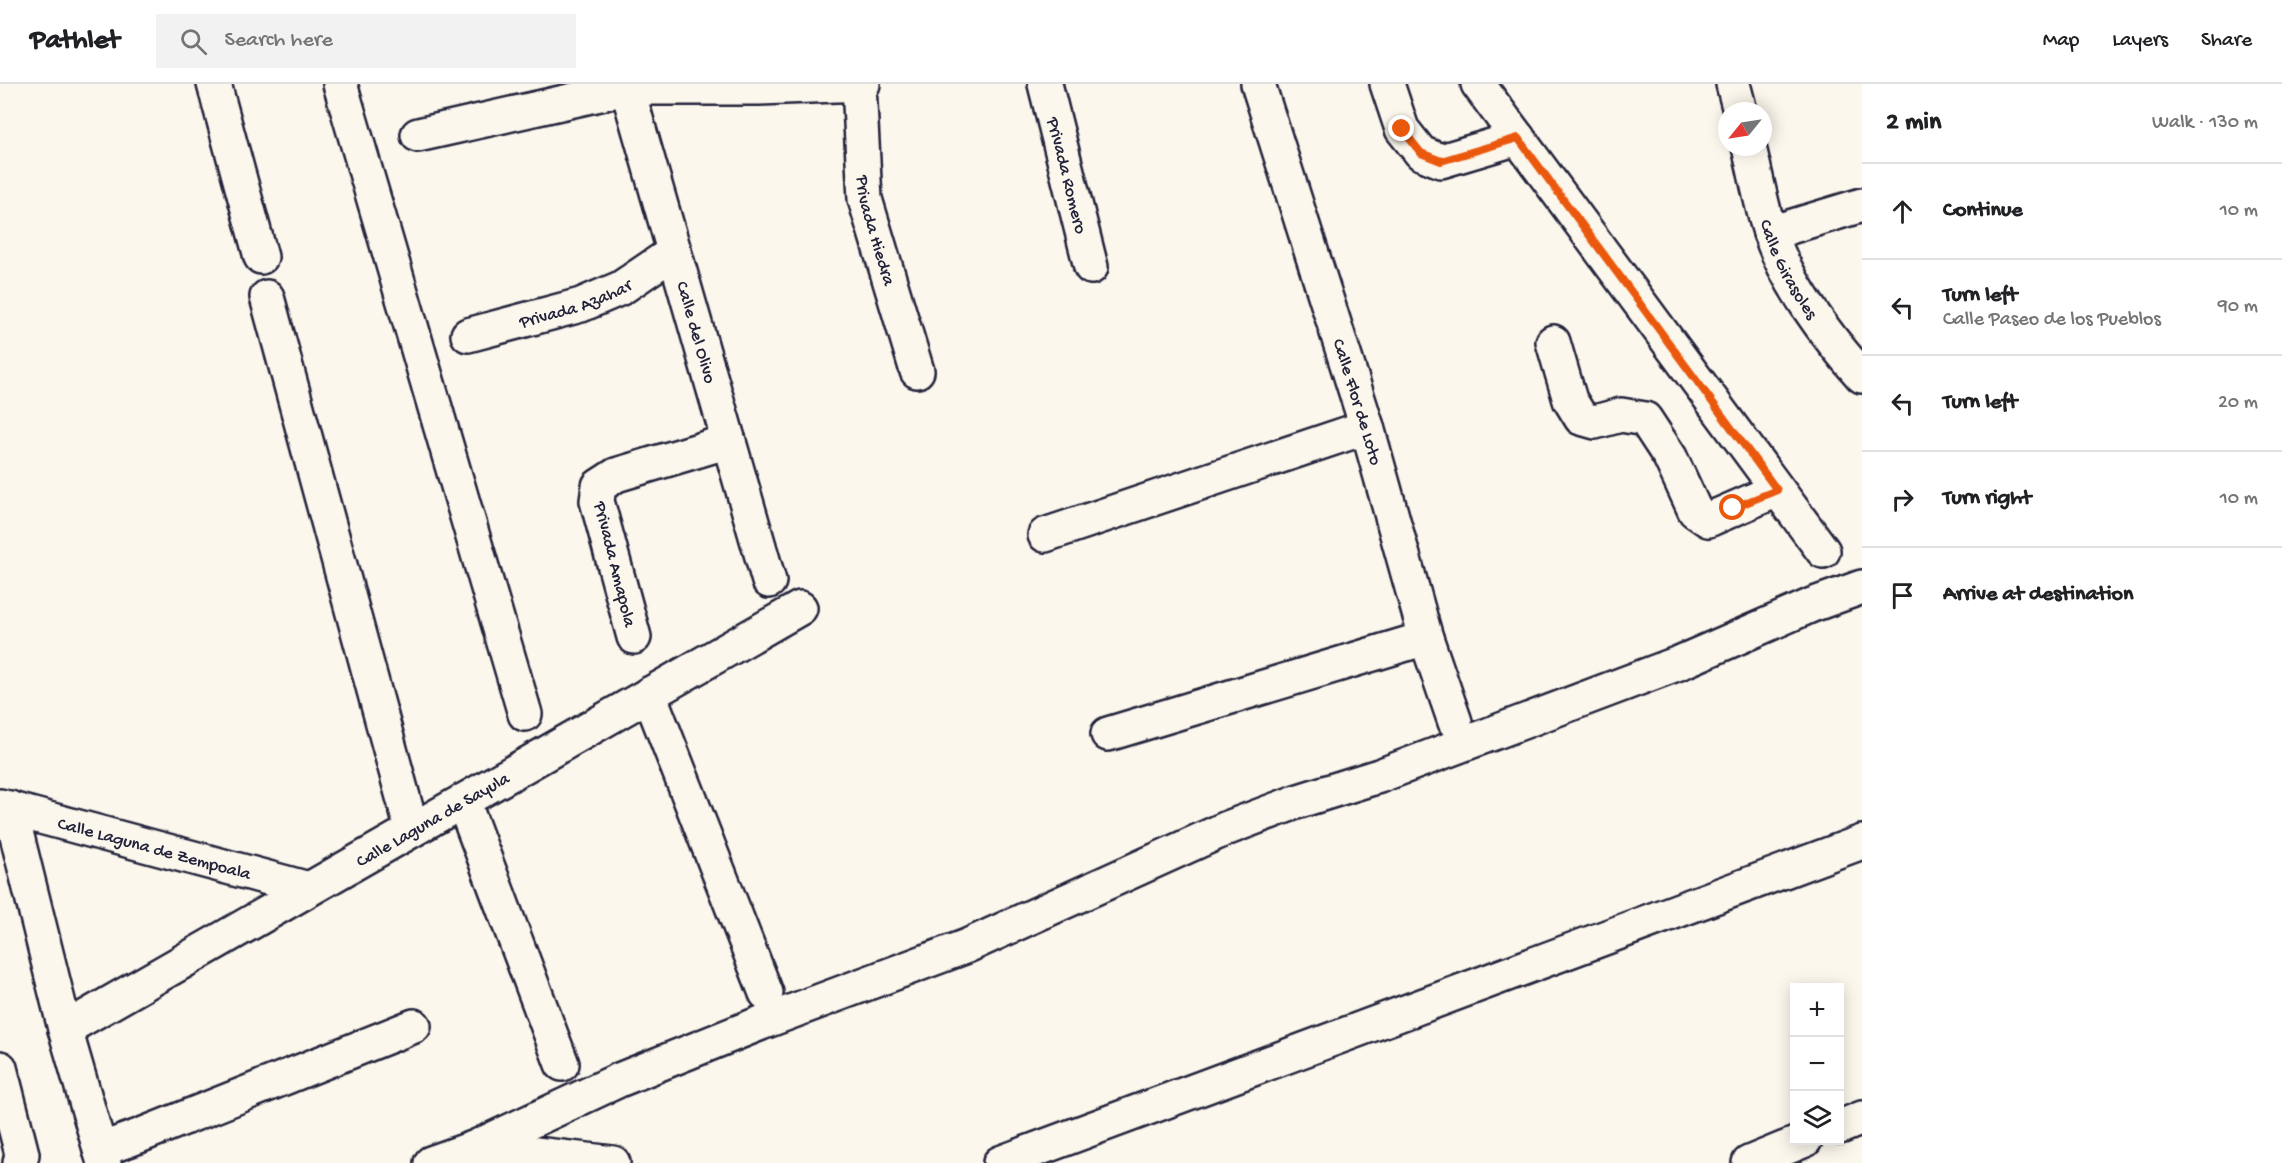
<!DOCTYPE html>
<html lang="en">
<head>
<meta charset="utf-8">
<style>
	:root { --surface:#fff; --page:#f2f2f2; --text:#202124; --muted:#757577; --line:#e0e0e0 }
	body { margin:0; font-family:"Gochi Hand",sans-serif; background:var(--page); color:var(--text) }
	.controls { position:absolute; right:18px; bottom:18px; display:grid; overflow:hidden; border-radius:0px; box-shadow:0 3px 15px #0003 }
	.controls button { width:54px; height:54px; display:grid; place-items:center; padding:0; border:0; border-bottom:2px solid var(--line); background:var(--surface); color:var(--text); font:30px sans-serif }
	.compass { position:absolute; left:1718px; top:18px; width:54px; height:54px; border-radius:50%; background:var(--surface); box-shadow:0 3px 15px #0003; rotate:240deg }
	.stop { position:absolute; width:18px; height:18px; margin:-14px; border:4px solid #ea580c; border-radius:50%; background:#fff }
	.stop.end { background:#ea580c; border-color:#fff; box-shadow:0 2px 6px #0008 }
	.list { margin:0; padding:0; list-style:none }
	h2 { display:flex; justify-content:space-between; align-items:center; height:78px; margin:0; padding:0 24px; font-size:26px }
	h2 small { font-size:20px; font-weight:400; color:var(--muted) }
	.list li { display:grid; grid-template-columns:39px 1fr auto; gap:18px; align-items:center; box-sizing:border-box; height:96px; padding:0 24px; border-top:2px solid var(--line) }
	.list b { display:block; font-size:22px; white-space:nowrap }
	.list p { margin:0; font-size:20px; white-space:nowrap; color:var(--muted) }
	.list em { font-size:20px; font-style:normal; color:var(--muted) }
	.icon { flex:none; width:33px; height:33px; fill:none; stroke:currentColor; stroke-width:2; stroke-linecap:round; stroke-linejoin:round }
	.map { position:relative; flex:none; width:1862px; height:1079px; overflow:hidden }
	header { display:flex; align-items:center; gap:36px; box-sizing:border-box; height:84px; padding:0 30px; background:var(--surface); border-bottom:2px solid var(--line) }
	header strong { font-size:28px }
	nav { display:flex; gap:33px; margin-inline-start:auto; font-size:21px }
	.search { width:420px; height:54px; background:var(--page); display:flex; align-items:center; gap:15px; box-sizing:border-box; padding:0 21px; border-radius:0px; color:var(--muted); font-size:22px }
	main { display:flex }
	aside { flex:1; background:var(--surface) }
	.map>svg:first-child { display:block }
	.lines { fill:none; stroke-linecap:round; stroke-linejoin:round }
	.minor-casing { stroke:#22223b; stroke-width:38 }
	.minor { stroke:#fbf7ec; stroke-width:33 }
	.route { stroke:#ea580c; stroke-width:8 }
	.labels { text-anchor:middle; stroke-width:6; stroke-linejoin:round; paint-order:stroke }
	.street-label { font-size:18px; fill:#22223b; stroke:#fbf7ec }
</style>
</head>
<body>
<header>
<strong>Pathlet</strong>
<div class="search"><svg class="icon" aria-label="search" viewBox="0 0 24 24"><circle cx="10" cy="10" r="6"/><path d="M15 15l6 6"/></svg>Search here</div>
<nav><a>Map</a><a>Layers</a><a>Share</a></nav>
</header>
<main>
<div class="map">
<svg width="1862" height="1079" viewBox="0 0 1862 1079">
	<rect width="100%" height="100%" fill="#fbf7ec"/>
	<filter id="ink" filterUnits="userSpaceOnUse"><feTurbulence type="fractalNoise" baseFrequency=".0167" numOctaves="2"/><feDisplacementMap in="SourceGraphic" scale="12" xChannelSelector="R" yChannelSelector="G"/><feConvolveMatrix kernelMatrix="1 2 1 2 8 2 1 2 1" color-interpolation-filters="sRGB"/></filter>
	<g filter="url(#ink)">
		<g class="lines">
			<defs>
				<g id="minor">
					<polyline points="214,0 261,173"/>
					<polyline points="340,0 525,630"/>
					<path id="s1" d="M626,0l143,497"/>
					<path id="s2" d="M1045,0l46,183"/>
					<path id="s3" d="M1258,0l109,343 59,211 29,84"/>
					<polyline points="1387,0 1402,45 1421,69 1441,77 1518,54"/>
					<polyline points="1478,0 1823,467"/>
					<polyline points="1733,0 1740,27"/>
					<path id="s4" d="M859,1l6,114 52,172"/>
					<polyline points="418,51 627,4 759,4 863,0"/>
					<path id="s5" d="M1749,63c7,28 12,58 21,85 16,50 57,105 92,144"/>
					<polyline points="1770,149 1862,121"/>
					<polyline points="267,213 412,746"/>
					<path id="s6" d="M468,251l113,-30 40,-17 53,-36"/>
					<polyline points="1553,258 1570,316 1581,334 1595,338 1621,331 1645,335 1670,373 1695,427 1708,436 1777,406"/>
					<polyline points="1045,451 1367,343"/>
					<polyline points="634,553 597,417 599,402 616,391 729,357"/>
					<polyline points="649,610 766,909"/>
					<polyline points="1108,650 1426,554"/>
					<polyline points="463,717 562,980"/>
					<path id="s7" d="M0,722l309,83"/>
					<polyline points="10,724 65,945 104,1079"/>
					<path id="s8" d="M65,945l735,-421"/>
					<polyline points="0,984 22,1070 20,1079"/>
					<polyline points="1840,1043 1862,1034"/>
					<polyline points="476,1063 613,1079"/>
					<polyline points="100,1066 139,1052 414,942"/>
					<polyline points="431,1079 476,1063 619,996 761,939 967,862 1225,745 1296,718 1379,692 1679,579 1812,521 1862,503"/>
					<polyline points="1000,1079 1862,758"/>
					<polyline points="1749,1079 1805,1056"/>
				</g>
			</defs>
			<use href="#minor" class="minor-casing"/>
			<use href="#minor" class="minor"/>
		</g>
	</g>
	<g class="lines" filter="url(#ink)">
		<polyline class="route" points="1402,45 1421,69 1441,77 1518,54 1777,406 1733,424"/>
	</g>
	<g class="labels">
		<g class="street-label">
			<text dy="6" stroke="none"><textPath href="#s2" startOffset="94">Privada Romero</textPath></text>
			<text dy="6" stroke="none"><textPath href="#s4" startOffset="147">Privada Hiedra</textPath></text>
			<text dy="6" stroke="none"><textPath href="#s5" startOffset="129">Calle Girasoles</textPath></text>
			<text dy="6" stroke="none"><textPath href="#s6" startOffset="112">Privada Azahar</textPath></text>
			<text dy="6" stroke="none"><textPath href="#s1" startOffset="258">Calle del Olivo</textPath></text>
			<text dy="6" stroke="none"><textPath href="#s3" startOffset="333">Calle Flor de Loto</textPath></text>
			<text transform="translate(616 480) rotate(76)" y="6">Privada Amapola</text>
			<text dy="6" stroke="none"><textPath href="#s8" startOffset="423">Calle Laguna de Sayula</textPath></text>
			<text dy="6" stroke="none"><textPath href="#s7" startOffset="160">Calle Laguna de Zempoala</textPath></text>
		</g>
	</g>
</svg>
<div class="controls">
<button>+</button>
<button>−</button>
<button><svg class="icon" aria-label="layers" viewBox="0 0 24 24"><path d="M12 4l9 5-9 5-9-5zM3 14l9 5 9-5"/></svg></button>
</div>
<svg class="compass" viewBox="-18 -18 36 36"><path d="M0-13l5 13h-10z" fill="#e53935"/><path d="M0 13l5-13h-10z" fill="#757577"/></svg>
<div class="stop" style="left:1733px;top:424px"></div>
<div class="stop end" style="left:1402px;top:45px"></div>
</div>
<aside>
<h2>2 min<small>Walk · 130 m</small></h2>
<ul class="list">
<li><svg class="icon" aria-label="ahead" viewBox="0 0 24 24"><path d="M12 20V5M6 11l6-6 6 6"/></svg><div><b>Continue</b></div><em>10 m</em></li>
<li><svg class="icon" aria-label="left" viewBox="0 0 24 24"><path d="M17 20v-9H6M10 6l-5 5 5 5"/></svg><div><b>Turn left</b><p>Calle Paseo de los Pueblos</p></div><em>90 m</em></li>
<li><svg class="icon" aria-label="left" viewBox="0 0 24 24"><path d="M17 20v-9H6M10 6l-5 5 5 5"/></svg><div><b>Turn left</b></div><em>20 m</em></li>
<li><svg class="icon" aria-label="right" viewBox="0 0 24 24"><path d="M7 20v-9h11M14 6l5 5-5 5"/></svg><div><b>Turn right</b></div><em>10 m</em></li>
<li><svg class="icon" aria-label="arrive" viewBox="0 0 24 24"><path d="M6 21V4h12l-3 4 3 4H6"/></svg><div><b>Arrive at destination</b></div></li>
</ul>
</aside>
</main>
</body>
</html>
